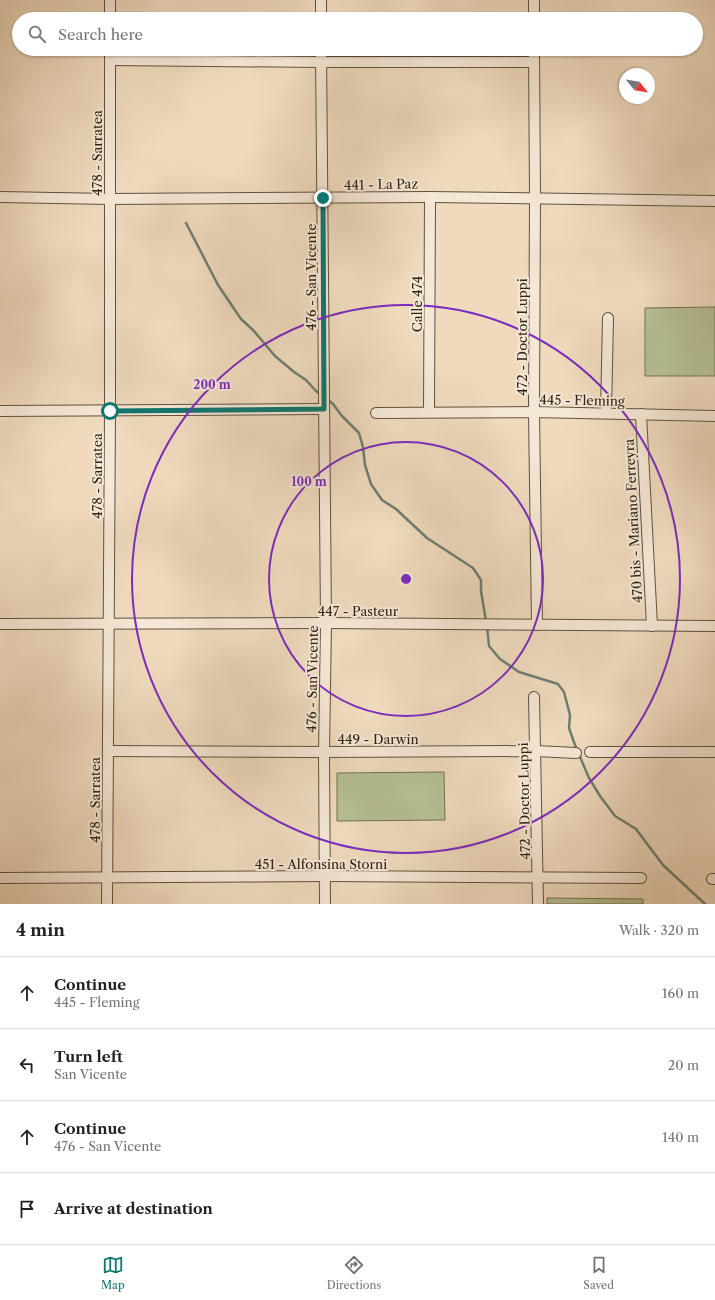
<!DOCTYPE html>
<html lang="en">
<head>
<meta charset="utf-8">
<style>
	:root { --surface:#fff; --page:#f6f6f6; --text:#202124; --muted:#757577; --line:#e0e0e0; --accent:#0f766e }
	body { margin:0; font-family:"Libre Caslon Text",serif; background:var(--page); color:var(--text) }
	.compass { position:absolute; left:619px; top:68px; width:36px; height:36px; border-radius:50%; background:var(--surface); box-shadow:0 1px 3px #0004; rotate:120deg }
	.stop { position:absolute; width:12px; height:12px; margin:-9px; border:3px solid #0f766e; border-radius:50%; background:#fff }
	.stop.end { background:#0f766e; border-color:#fff; box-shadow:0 1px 4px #0008 }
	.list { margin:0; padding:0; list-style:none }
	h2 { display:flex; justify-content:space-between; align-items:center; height:52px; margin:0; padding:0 16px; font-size:17px }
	h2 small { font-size:13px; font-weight:400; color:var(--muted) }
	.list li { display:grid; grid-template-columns:26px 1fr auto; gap:12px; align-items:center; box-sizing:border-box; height:72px; padding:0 16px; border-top:1px solid var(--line) }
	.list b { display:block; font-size:15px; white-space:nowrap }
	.list p { margin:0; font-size:13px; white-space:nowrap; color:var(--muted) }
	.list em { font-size:13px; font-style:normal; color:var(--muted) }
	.icon { flex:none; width:22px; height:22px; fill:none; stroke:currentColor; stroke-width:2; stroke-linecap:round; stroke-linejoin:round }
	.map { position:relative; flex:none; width:715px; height:904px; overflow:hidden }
	.search { position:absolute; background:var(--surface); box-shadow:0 1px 3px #0004; left:12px; right:12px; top:12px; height:44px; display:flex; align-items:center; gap:10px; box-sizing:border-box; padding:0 14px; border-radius:22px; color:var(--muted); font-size:15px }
	.sheet { height:340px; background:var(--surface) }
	nav { display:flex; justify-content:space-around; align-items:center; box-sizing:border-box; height:56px; border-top:1px solid var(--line); background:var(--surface); font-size:11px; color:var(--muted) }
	nav a { display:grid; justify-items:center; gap:2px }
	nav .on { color:var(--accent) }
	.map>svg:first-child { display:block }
	.green { fill:#b6c094; stroke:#747254 }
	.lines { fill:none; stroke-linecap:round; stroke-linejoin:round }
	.stream { stroke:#707e71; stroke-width:2.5 }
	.minor-casing { stroke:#60513e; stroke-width:12 }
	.minor { stroke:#f5e7d5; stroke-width:10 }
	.route { stroke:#0f766e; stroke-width:5 }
	.ring { fill:none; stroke:#7b2cbf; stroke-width:2 }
	.labels { text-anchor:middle; stroke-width:4; stroke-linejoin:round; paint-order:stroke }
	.street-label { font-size:13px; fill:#312313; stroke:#f5e7d5 }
	.centre { fill:#7b2cbf; stroke:#f5e7d5; stroke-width:2 }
	.ring-label { font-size:12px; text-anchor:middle; font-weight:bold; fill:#7b2cbf; stroke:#f5e7d5; stroke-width:4; stroke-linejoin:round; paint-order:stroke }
</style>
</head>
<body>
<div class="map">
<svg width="715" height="904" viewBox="0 0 715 904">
	<rect width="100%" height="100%" fill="#efdabe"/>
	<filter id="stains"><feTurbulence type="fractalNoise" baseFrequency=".005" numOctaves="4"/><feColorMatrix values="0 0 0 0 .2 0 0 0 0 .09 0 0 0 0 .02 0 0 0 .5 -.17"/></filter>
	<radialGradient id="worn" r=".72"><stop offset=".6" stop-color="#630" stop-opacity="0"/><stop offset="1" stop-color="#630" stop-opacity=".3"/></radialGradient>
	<g class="green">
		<polygon points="715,307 715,376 645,376 645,308"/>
		<polygon points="444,772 445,820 337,821 337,773"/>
		<polygon points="547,898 643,899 643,904 547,904"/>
	</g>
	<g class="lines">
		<g class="stream">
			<polyline points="186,223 218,285 241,319 253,330 275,356 294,372 306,380 315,390 321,395"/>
			<polyline points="327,399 333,404 342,416 359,433 363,447 365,465 371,484 382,500 396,509 427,538 473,568 481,580 481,591 486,621"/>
			<polyline points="487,626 489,646 500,659 519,672 558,684 564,692 570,715 569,728 575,745 589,778 600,796 615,816 636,829 663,865 705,904"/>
		</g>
		<defs>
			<g id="minor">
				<polyline points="110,0 110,19"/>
				<polyline points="321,0 321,19"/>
				<polyline points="534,19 534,0"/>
				<polyline points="321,49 326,623 324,752 325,904"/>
				<polyline points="534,49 535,198 534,412 537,625"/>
				<polyline points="110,60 322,62 534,62"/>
				<polyline points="0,197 110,199 430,197 715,201"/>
				<polyline points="0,411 324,409"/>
				<polyline points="429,412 430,197"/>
				<polyline points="376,413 534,412 715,416"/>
				<polyline points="606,413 608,318"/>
				<polyline points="641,414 652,626"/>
				<polyline points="0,624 326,623 715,626"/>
				<polyline points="534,697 538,904"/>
				<polyline points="108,751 324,752 536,751 576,753"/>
				<polyline points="590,752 715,752"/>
				<polyline points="0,878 325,876 641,878"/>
				<polyline points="712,879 715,879"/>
				<polyline points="107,904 110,411 110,49"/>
			</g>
		</defs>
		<use href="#minor" class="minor-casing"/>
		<use href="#minor" class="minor"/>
	</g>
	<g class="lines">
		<polyline class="route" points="110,411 324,409 323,198"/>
	</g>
	<g class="ring">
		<circle cx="406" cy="579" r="137"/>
		<circle cx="406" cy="579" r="274"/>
	</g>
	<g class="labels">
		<g class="street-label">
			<text transform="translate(97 153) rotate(-90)" y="5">478 - Sarratea</text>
			<text transform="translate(381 184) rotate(-1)" y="5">441 - La Paz</text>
			<text transform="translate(311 277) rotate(-90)" y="5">476 - San Vicente</text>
			<text transform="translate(417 304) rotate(-90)" y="5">Calle 474</text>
			<text transform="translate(522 337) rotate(-90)" y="5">472 - Doctor Luppi</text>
			<text transform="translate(582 400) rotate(1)" y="5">445 - Fleming</text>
			<text transform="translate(97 476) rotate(-90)" y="5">478 - Sarratea</text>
			<text transform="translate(633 521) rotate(-93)" y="5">470 bis - Mariano Ferreyra</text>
			<text x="358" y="616">447 - Pasteur</text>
			<text transform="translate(312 679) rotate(-89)" y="5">476 - San Vicente</text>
			<text x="378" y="744">449 - Darwin</text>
			<text transform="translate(95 800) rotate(-90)" y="5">478 - Sarratea</text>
			<text transform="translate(524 801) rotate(-91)" y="5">472 - Doctor Luppi</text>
			<text x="321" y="869">451 - Alfonsina Storni</text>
		</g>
	</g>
	<circle cx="406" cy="579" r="6" class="centre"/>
	<g class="ring-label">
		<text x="212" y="389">200 m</text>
		<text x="309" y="486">100 m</text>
	</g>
	<rect width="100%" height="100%" filter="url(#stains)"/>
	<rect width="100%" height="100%" fill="url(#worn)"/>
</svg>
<svg class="compass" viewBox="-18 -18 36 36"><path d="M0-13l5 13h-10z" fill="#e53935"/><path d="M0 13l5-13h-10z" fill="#757577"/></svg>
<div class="stop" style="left:110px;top:411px"></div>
<div class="stop end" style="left:323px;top:198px"></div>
<div class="search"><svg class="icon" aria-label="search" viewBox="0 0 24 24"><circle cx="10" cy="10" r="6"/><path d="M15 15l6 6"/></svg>Search here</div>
</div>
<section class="sheet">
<h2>4 min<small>Walk · 320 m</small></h2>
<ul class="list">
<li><svg class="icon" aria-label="ahead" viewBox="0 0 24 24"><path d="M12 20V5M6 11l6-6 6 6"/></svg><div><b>Continue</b><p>445 - Fleming</p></div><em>160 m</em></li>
<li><svg class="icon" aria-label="left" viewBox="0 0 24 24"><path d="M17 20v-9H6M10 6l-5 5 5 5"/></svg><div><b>Turn left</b><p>San Vicente</p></div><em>20 m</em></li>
<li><svg class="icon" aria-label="ahead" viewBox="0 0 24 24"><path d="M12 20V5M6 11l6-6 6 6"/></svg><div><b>Continue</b><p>476 - San Vicente</p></div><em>140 m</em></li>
<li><svg class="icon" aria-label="arrive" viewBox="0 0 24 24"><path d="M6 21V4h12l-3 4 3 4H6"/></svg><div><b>Arrive at destination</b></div></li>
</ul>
</section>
<nav>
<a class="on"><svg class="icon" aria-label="map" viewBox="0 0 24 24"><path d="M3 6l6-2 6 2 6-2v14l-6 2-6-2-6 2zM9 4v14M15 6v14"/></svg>Map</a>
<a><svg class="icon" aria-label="directions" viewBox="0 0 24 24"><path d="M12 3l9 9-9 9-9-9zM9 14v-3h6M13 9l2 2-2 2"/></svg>Directions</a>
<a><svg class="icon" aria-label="saved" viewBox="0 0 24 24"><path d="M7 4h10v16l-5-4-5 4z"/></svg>Saved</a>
</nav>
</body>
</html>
